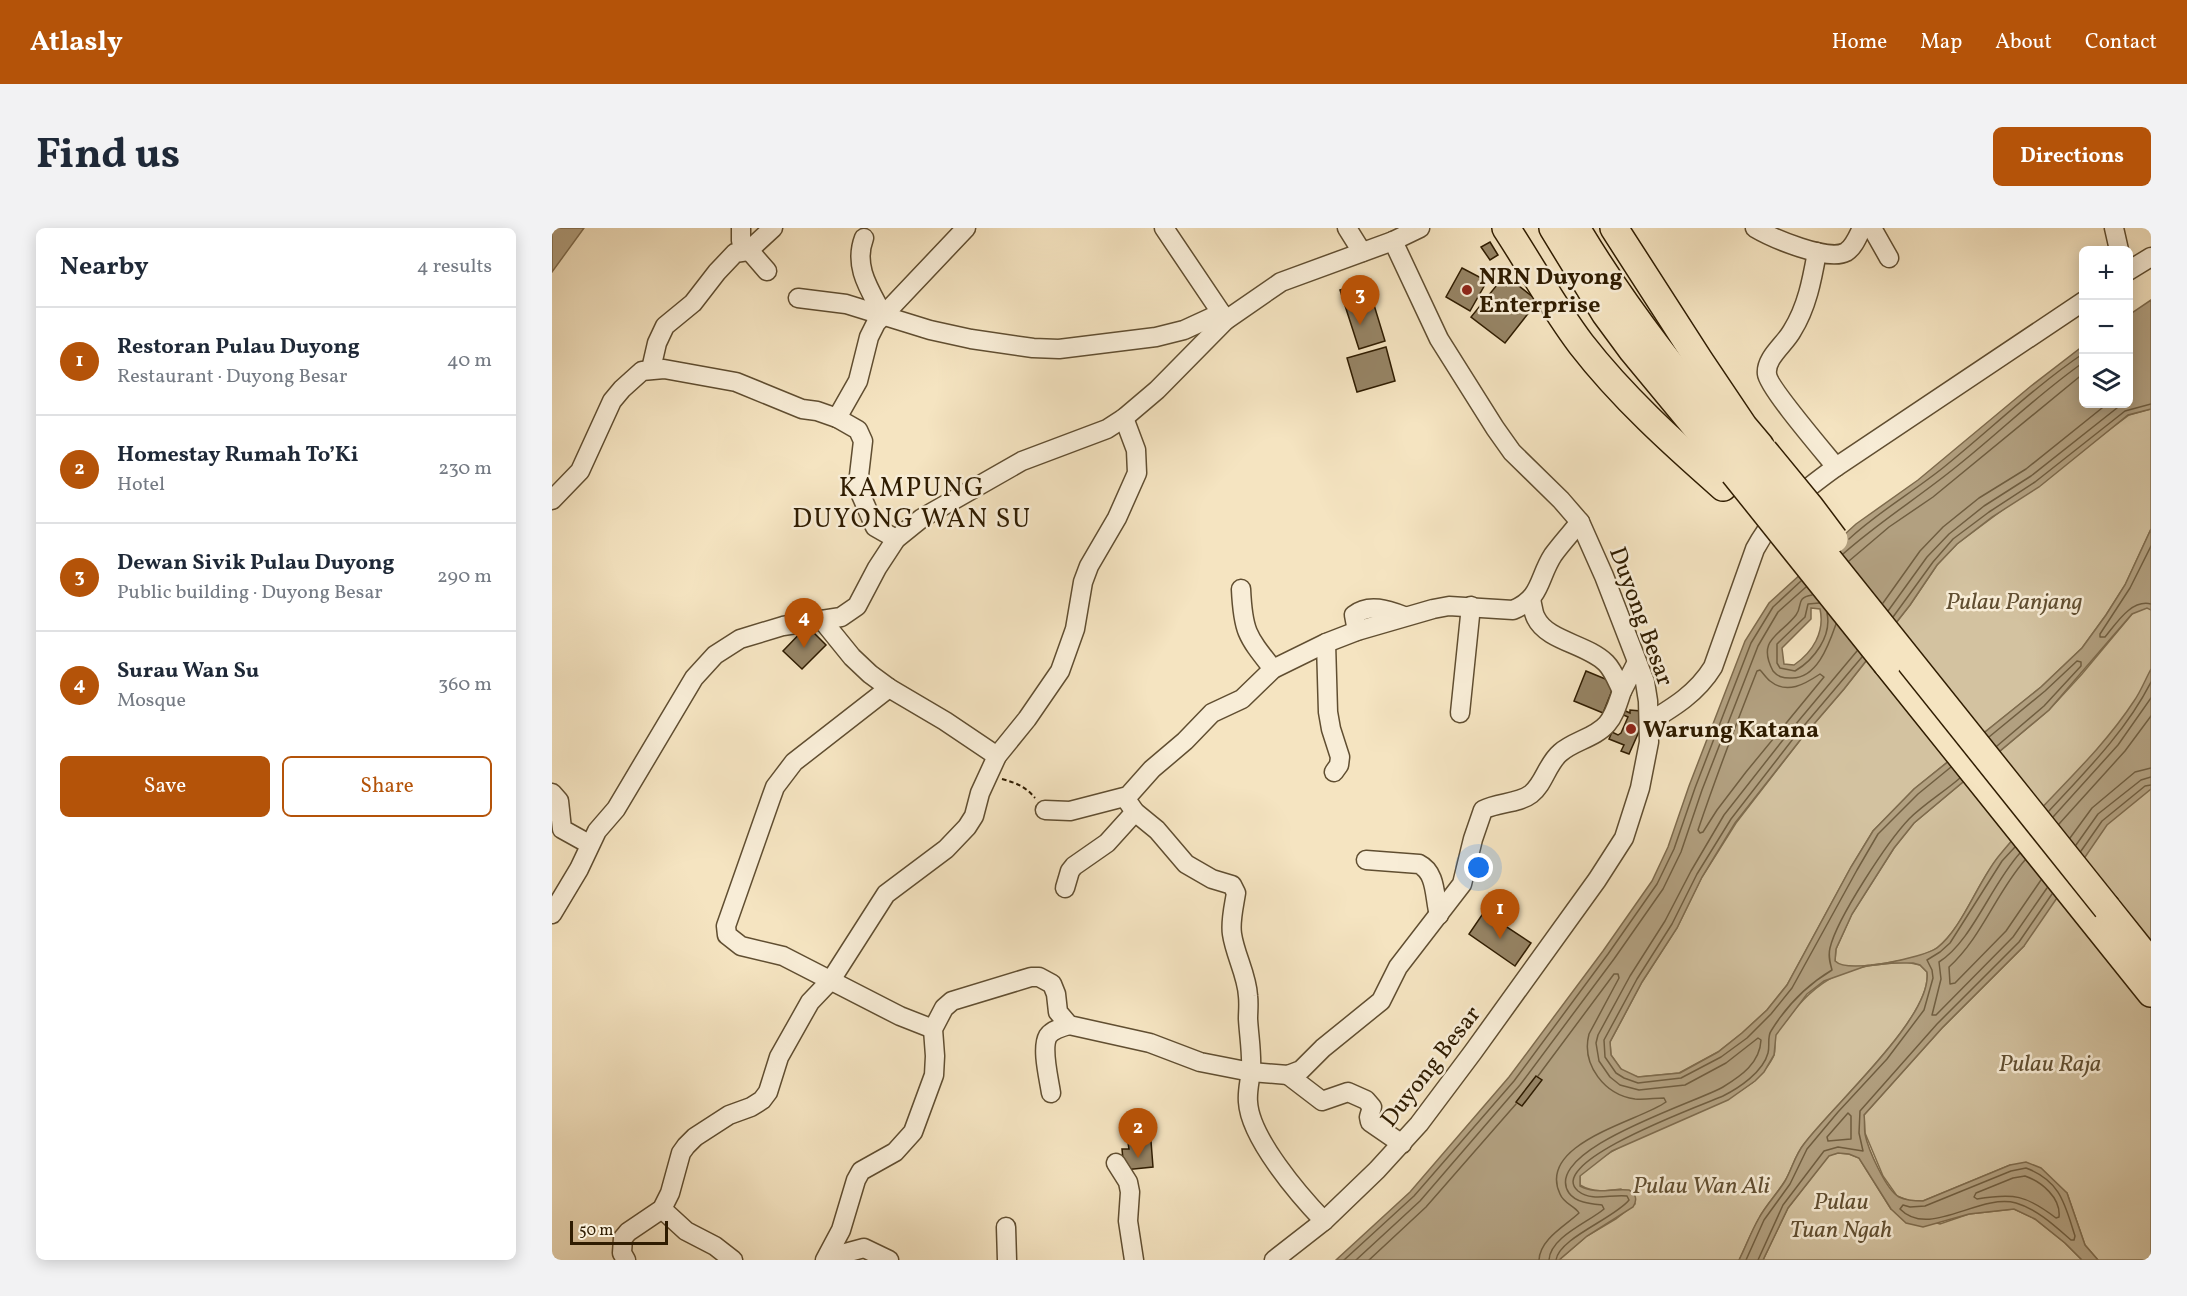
<!DOCTYPE html>
<html lang="en">
<head>
<meta charset="utf-8">
<style>
	:root { --surface:#fff; --page:#f2f2f3; --text:#1f2937; --muted:#747a83; --line:#e0e1e3; --accent:#b45309 }
	body { margin:0; font-family:Vollkorn,serif; background:var(--page); color:var(--text) }
	.controls { position:absolute; right:18px; top:18px; display:grid; overflow:hidden; border-radius:9px; box-shadow:0 3px 15px #0003 }
	.controls button { width:54px; height:54px; display:grid; place-items:center; padding:0; border:0; border-bottom:2px solid var(--line); background:var(--surface); color:var(--text); font:30px sans-serif }
	.scale { position:absolute; left:18px; bottom:15px; width:98px; box-sizing:border-box; padding-left:6px; border:3px solid #2f1c01; border-top:0; font-size:16px; line-height:21px; white-space:nowrap; color:#2f1c01; -webkit-text-stroke:4px #f8edd7; paint-order:stroke }
	.you { position:absolute; left:927px; top:640px; width:21px; height:21px; margin:-15px; border:4px solid #fff; border-radius:50%; background:#1a73e8; box-shadow:0 0 0 9px #1a73e833 }
	.badge { display:grid; place-items:center; width:39px; height:39px; border-radius:50%; background:var(--accent); color:#fff; font-size:20px; font-weight:700 }
	.pin { position:absolute; translate:-50% -50px; filter:drop-shadow(0 2px 3px #0008) }
	.pin::after { content:''; position:absolute; top:32px; width:21px; height:18px; background:inherit; clip-path:polygon(0 0,100% 0,50% 100%) }
	.list { margin:0; padding:0; list-style:none }
	h2 { display:flex; justify-content:space-between; align-items:center; height:78px; margin:0; padding:0 24px; font-size:26px }
	h2 small { font-size:20px; font-weight:400; color:var(--muted) }
	.list li { display:grid; grid-template-columns:39px 1fr auto; gap:18px; align-items:center; box-sizing:border-box; height:108px; padding:0 24px; border-top:2px solid var(--line) }
	.list b { display:block; font-size:22px; white-space:nowrap }
	.list p { margin:0; font-size:20px; white-space:nowrap; color:var(--muted) }
	.list em { font-size:20px; font-style:normal; color:var(--muted) }
	.actions { display:flex; gap:12px; padding:18px 24px }
	.actions a { flex:1; padding:14px 0; border:2px solid var(--accent); border-radius:9px; text-align:center; font-size:21px; color:var(--accent) }
	.actions .main { background:var(--accent); color:#fff }
	.icon { flex:none; width:33px; height:33px; fill:none; stroke:currentColor; stroke-width:2; stroke-linecap:round; stroke-linejoin:round }
	.map { position:relative; flex:none; width:1599px; height:1032px; overflow:hidden; border-radius:9px }
	header { display:flex; align-items:center; gap:36px; box-sizing:border-box; height:84px; padding:0 30px; background:var(--accent); color:#fff }
	header strong { font-size:28px }
	nav { display:flex; gap:33px; margin-inline-start:auto; font-size:21px }
	.intro { display:flex; align-items:center; justify-content:space-between; box-sizing:border-box; height:144px; padding:0 36px }
	h1 { margin:0; font-size:42px }
	.button { padding:15px 27px; border-radius:9px; background:var(--accent); color:#fff; font-size:21px; font-weight:700 }
	main { display:flex; gap:36px; padding:0 36px }
	aside { flex:1; background:var(--surface); border-radius:9px; box-shadow:0 3px 15px #0003 }
	.map>svg:first-child { display:block }
	.green { fill:#d3c2a0; stroke:#816f50; stroke-width:1.5 }
	.water { fill:#b2a080; stroke:#7e6b4d; stroke-width:1.5; fill-rule:evenodd }
	.lines { fill:none; stroke-linecap:round; stroke-linejoin:round }
	.shore { stroke:#705e40; stroke-width:1.5 }
	.building { fill:#968465; stroke:#2f1c01; stroke-width:1.5 }
	.minor-casing { stroke:#604e31; stroke-width:21 }
	.highway-casing { stroke:#2f1c01; stroke-width:30 }
	.path { stroke:#2f1c01; stroke-width:2; stroke-dasharray:4.5 3; stroke-linecap:butt }
	.minor { stroke:#f8edd7; stroke-width:18 }
	.highway { stroke:#f5e4c1; stroke-width:27 }
	.highway-bridge-casing { stroke:#2f1c01; stroke-width:30; stroke-linecap:butt }
	.highway-bridge { stroke:#f5e4c1; stroke-width:27 }
	.poi-dot { fill:#8f2418; stroke:#f8edd7; stroke-width:2 }
	.labels { text-anchor:middle; stroke-width:5; stroke-linejoin:round; paint-order:stroke }
	.poi-label { font-size:24px; font-weight:bold; fill:#2f1c01; stroke:#f8edd7; text-anchor:start }
	.park-label { font-size:24px; font-style:italic; fill:#604e31; stroke:#f8edd7 }
	.street-label { font-size:24px; fill:#2f1c01; stroke:#f8edd7 }
	.quarter-label { font-size:27px; letter-spacing:1.5px; fill:#2f1c01; stroke:#f8edd7 }
</style>
</head>
<body>
<header>
<strong>Atlasly</strong>
<nav><a>Home</a><a>Map</a><a>About</a><a>Contact</a></nav>
</header>
<div class="intro"><h1>Find us</h1><a class="button">Directions</a></div>
<main>
<aside>
<h2>Nearby<small>4 results</small></h2>
<ul class="list">
<li><span class="badge">1</span><div><b>Restoran Pulau Duyong</b><p>Restaurant · Duyong Besar</p></div><em>40 m</em></li>
<li><span class="badge">2</span><div><b>Homestay Rumah To’Ki</b><p>Hotel</p></div><em>230 m</em></li>
<li><span class="badge">3</span><div><b>Dewan Sivik Pulau Duyong</b><p>Public building · Duyong Besar</p></div><em>290 m</em></li>
<li><span class="badge">4</span><div><b>Surau Wan Su</b><p>Mosque</p></div><em>360 m</em></li>
</ul>
<div class="actions"><a class="main">Save</a><a>Share</a></div>
</aside>
<div class="map">
<svg width="1599" height="1032" viewBox="0 0 1599 1032">
	<rect width="100%" height="100%" fill="#f5e4c1"/>
	<filter id="stains"><feTurbulence type="fractalNoise" baseFrequency=".00333" numOctaves="4"/><feColorMatrix values="0 0 0 0 .2 0 0 0 0 .09 0 0 0 0 .02 0 0 0 .5 -.17"/></filter>
	<radialGradient id="worn" r=".72"><stop offset=".6" stop-color="#630" stop-opacity="0"/><stop offset="1" stop-color="#630" stop-opacity=".3"/></radialGradient>
	<g class="green">
		<polygon points="1599,181 1599,301 1573,357 1554,387 1530,420 1489,459 1362,561 1321,603 1299,639 1235,757 1215,782 1190,805 1166,824 1127,845 1086,849 1074,845 1069,841 1059,827 1058,814 1090,754 1125,700 1150,649 1184,595 1249,511 1292,461 1358,377 1385,337 1405,316 1577,187"/>
		<path d="M1599,332v700h-53l-13,-15 -18,-52 -57,-28 -87,36h-13l-13,-5 -14,-20 -18,-43 -1,-18 78,-87 82,-82 -26,-88c-22,26 -34,68 -60,89 -14,11 -49,16 -67,18 -12,1 -27,5 -36,-4l1,-12 16,-35 42,-66 20,-25 135,-113 33,-36 50,-60z"/>
		<path d="M1354,734l14,3 7,7c6,45 -95,134 -123,172 -9,11 -12,25 -19,37 -8,13 -19,24 -26,37 -8,14 -13,28 -20,42h-180l28,-24 29,-17 19,-15 -14,-15c-14,2 -28,4 -41,-4v-10c46,-44 120,-54 172,-92 7,-5 19,-20 22,-28 2,-6 0,-13 1,-19 3,-7 12,-15 16,-22 35,-44 62,-48 115,-52z"/>
		<polygon points="1286,925 1297,926 1307,930 1339,981 1388,996 1417,986 1462,981 1483,991 1513,1015 1530,1032 1211,1032 1236,980 1277,927"/>
	</g>
	<g class="water">
		<polygon points="0,0 32,0 0,44"/>
		<path d="M1599,72v109l-23,6 -89,72 -47,30 -35,27 -20,21 -27,40 -66,84 -43,50 -66,84 -33,54 -25,51 -35,54 -32,60 1,13 10,14 17,8 42,-4 38,-21 24,-19 25,-23 20,-25 64,-118 22,-36 41,-42 127,-102 41,-39 24,-33 19,-30 26,-56v81l-4,-2 -15,6 -83,96 -135,113 -20,25 -42,66 -16,35 -1,12c13,13 87,-3 102,-13 24,-18 41,-66 61,-91 43,-54 98,-98 136,-156 7,-10 11,-21 17,-32v120l-44,36 -83,121 -82,82 -78,87c1,6 0,13 1,19 3,15 21,56 34,63 8,4 16,4 24,4l87,-36 16,-3 15,6 26,25 18,52 13,15h-16l-17,-17 -30,-24 -21,-10 -45,5 -46,13 -17,-4 -15,-14 -32,-51 -10,-4 -11,-1 -9,3 -41,52 -25,52h-24c7,-14 12,-28 20,-42 7,-13 18,-24 26,-37 7,-12 10,-26 19,-37 28,-38 129,-127 123,-172l-7,-7 -7,-2h-21l-26,3 -42,15 -17,13 -31,41 -2,20 -10,17 -9,9 -27,19 -116,51 -32,25v10c16,9 32,2 49,4 8,4 8,11 4,17l-46,29 -28,24h-223l74,-68 99,-115 94,-126 49,-70 16,-34 21,-61 56,-145 24,-38 87,-79 62,-44 113,-94 52,-40 1,58h44l1,-89zM1259,380l9,1c5,23 -7,43 -26,56l-10,-1 -2,-16 29,-29z"/>
	</g>
	<g class="lines">
		<g class="shore">
			<path d="M1297,311c29,-27 64,-47 95,-72 47,-38 90,-80 140,-114"/>
			<path d="M1599,318l-21,42 -30,46v3h5c11,-13 26,-38 46,-33"/>
			<path d="M1291,326c36,-32 76,-57 113,-87 43,-34 82,-73 128,-105"/>
			<polyline points="1297,333 1337,299 1381,269 1532,145"/>
			<path d="M1260,367c-17,3 -9,11 -16,20 -15,20 -40,24 -23,56 5,6 10,7 17,7 27,2 39,-34 46,-54"/>
			<path d="M1267,375l-11,1 -3,13 -28,27v19l3,5 15,3c19,-11 37,-35 32,-58"/>
			<polyline points="1331,375 1368,323 1391,299 1427,270 1474,241 1555,176"/>
			<polyline points="1336,383 1375,329 1397,306 1432,278 1479,248 1570,176"/>
			<polyline points="1341,389 1381,334 1401,311 1437,284 1483,254 1573,183 1599,176"/>
			<polyline points="1310,429 1244,507 1179,591 1145,646 1120,696 1085,751 1052,812 1053,829 1064,845 1072,850 1086,855 1129,850 1169,829 1195,810 1219,786 1240,760 1305,642 1326,606 1366,566 1399,539"/>
			<path d="M1208,442c3,3 6,8 10,11 17,14 35,3 50,-7l4,3 -78,95 -29,38 -14,22 -3,1 -2,-3c18,-53 38,-106 59,-159z"/>
			<polyline points="1437,509 1493,463 1525,433 1529,434 1529,438 1492,478 1445,518"/>
			<path d="M1497,583c37,-40 77,-80 102,-129"/>
			<polyline points="1501,589 1566,517 1599,470"/>
			<polyline points="1507,596 1573,523 1599,488"/>
			<polyline points="1518,610 1540,580 1583,544 1599,540"/>
			<polyline points="1524,617 1546,586 1589,552 1599,549"/>
			<polyline points="1529,623 1550,593 1593,558 1599,557"/>
			<path d="M1468,625c-29,32 -48,88 -81,109l2,17 -9,36h4l77,-78 34,-49"/>
			<path d="M1473,632c-29,33 -43,77 -76,107l1,17 5,-1 51,-52 35,-51"/>
			<path d="M986,848l76,-102h4l1,4 -30,56c-8,31 16,61 46,65 10,1 20,-1 29,-1l2,4c-26,19 -130,41 -106,92 4,10 15,12 19,19 -14,13 -39,26 -40,47"/>
			<polygon points="1296,885 1299,888 1299,911 1276,913 1275,909"/>
			<path d="M1474,940c35,13 39,37 49,68l-1,4h-3c-16,-14 -34,-31 -55,-37 -37,-10 -87,36 -116,6l3,-4 7,2 15,-1 86,-35z"/>
			<path d="M1473,948c17,6 36,22 34,41l-3,1c-30,-23 -42,-25 -79,-19l-3,-2 2,-4 37,-15z"/>
			<polyline points="792,1032 862,968 962,853 1056,726 1105,656 1122,621 1143,560 1199,415 1221,379 1249,353"/>
			<polyline points="804,1032 868,973 968,857 1062,731 1111,661 1129,624 1150,562 1206,418 1226,384 1254,359"/>
			<polyline points="817,1032 874,979 964,876"/>
			<path d="M997,1032c1,-23 40,-38 55,-51l-2,-4c-10,-1 -26,-2 -33,-12 -29,-43 129,-91 154,-106 18,-11 37,-24 38,-47l-3,-2 -32,25 -41,22 -46,5 -19,-5 -10,-8 -11,-16 -3,-18 2,-8 32,-59 35,-55 26,-50 33,-56 66,-84 67,-80"/>
			<path d="M1004,1032c3,-22 59,-42 73,-60l-2,-4c-16,-2 -35,6 -49,-5 -35,-29 127,-87 145,-95 16,-8 40,-24 45,-43 2,-7 -1,-16 3,-22 16,-26 36,-46 61,-61 -2,-7 -4,-14 -2,-22 7,-30 58,-107 79,-129 15,-15 35,-27 51,-41"/>
			<polyline points="1194,1032 1212,992 1238,956 1255,921 1286,884 1335,831 1372,782 1381,750 1380,742 1375,732 1388,724 1398,715 1450,633 1463,619"/>
			<polyline points="1206,1032 1231,977 1272,923 1286,919 1311,923 1307,905 1308,883 1385,796 1467,714 1500,666"/>
		</g>
	</g>
	<g class="building">
		<polygon points="938,14 946,27 938,32 929,19"/>
		<polygon points="910,40 935,53 918,83 894,69"/>
		<polygon points="953,47 986,73 953,115 919,89"/>
		<polygon points="815,54 833,113 807,121 788,62"/>
		<polygon points="834,119 843,153 805,164 795,130"/>
		<polygon points="255,398 274,417 250,441 231,423"/>
		<polygon points="1034,443 1063,455 1051,485 1022,473"/>
		<polygon points="1069,481 1078,485 1078,482 1089,483 1089,499 1077,526 1069,523 1072,517 1057,511 1060,504 1066,507 1069,505 1076,489 1067,485"/>
		<polygon points="932,684 979,715 963,738 917,706"/>
		<polygon points="984,848 990,852 970,878 964,874"/>
		<polygon points="599,913 601,939 572,942 570,921 577,921 576,915"/>
	</g>
	<g class="lines">
		<defs>
			<g id="minor">
				<polyline points="189,0 189,13 215,43"/>
				<polyline points="612,0 674,92"/>
				<polyline points="795,0 810,24"/>
				<path d="M1203,0c17,10 73,34 91,24 8,-5 12,-16 16,-24"/>
				<polyline points="1320,0 1337,30"/>
				<polyline points="1562,0 1567,22"/>
				<path d="M312,10c-11,29 6,52 19,77"/>
				<path d="M1265,24c-5,28 -10,55 -25,79 -7,13 -27,27 -25,43 1,13 57,78 69,93"/>
				<polyline points="1576,43 1599,29"/>
				<polyline points="246,70 294,76 378,102 419,111 481,120 507,121 604,109 632,102 669,85"/>
				<polyline points="99,141 105,115 113,98 141,75 165,44 183,25 196,23 221,0"/>
				<polyline points="285,190 306,153 317,109 324,95 414,0"/>
				<polyline points="0,272 28,243 60,173 70,161 90,143 112,141 184,154 250,181 265,183 285,190 306,202 311,213 306,256 309,267 323,299 344,311"/>
				<path d="M689,361c2,43 6,47 32,80"/>
				<path d="M979,372c2,6 2,13 5,18 11,23 51,26 70,45 7,7 11,18 16,28l15,-29"/>
				<polyline points="270,392 300,429 318,446 337,460 393,493 445,528"/>
				<path d="M805,403l-3,-16c15,-12 34,-5 50,1"/>
				<polyline points="774,415 776,484 779,501 788,529 787,537 782,544"/>
				<polyline points="337,460 242,534 223,559 219,570 174,698 175,707 189,718 231,728 348,788 381,801"/>
				<polyline points="908,485 919,378"/>
				<path d="M1097,494c25,-15 48,-29 64,-55l42,-118c19,-36 49,-59 81,-82l248,-166"/>
				<polyline points="0,565 7,573 10,601 37,616"/>
				<path d="M576,568v6l7,10 22,18 29,34 26,15 20,6 4,8c-2,13 -6,28 -4,41 3,21 15,41 16,62 1,8 0,16 0,23 1,17 4,34 3,51 -1,11 -4,21 -3,32 2,36 51,93 76,119"/>
				<path d="M493,582l25,1 58,-15 24,-27 33,-28 27,-28 30,-14 31,-30 53,-26 31,-12 76,-22 16,-3 64,4c29,-12 25,-32 40,-55 8,-11 18,-22 27,-33"/>
				<path d="M814,632l53,4c18,9 15,33 20,51"/>
				<polyline points="513,660 518,643 522,638 555,615 583,584"/>
				<polyline points="0,686 27,641 45,603 64,581 142,450 163,427 188,411 231,398 289,389 305,378 325,340 344,311 370,290 470,233 555,201 572,190 605,162 674,92 729,54 841,13 868,0"/>
				<polyline points="736,847 770,873 796,864 814,872 820,879 817,889 818,894 850,916"/>
				<path d="M499,865c-2,-14 -10,-45 -3,-57 4,-6 14,-9 21,-11"/>
				<polyline points="564,935 576,954 578,964 576,993 582,1032"/>
				<polyline points="110,981 134,1003 163,1018 181,1032"/>
				<polyline points="454,999 455,1032"/>
				<polyline points="275,1030 312,1020 337,1032"/>
				<polyline points="74,1032 70,1025 71,1010 76,1004 110,981 118,965 129,925 134,918 143,909 177,887 199,879 210,872 216,864 227,829 258,774 279,752 334,666 394,621 415,599 422,588 428,565 445,528 475,491 508,443 523,401 531,354 537,338 565,290 585,245 584,222 572,190"/>
				<path d="M273,1032l16,-30 15,-50 5,-9 34,-19 18,-20 21,-57 1,-19 -2,-27 11,-21 8,-7 79,-24h8l13,7 4,10 2,18 11,13 81,18 50,19 51,10 37,3 13,-5 22,-22 58,-47 17,-34 64,-83 11,-45 10,-29c15,-8 35,-6 48,-16 13,-10 16,-30 29,-41 13,-12 35,-15 47,-29 8,-9 11,-22 15,-33"/>
				<polyline points="722,1032 772,993 825,942 867,896 921,824 1045,652 1072,610 1088,560 1097,514 1096,473 1093,454 1052,348 1028,294 1009,272 960,224 943,200 887,111 841,13"/>
			</g>
			<g id="highway">
				<path d="M954,0c25,38 47,79 75,116 41,53 92,99 142,143"/>
				<polyline points="1001,0 1053,85 1081,123 1182,245"/>
				<path d="M1024,0c50,84 110,158 172,231"/>
				<polyline points="1062,0 1147,132 1192,199 1208,218"/>
				<polyline points="1335,436 1599,765"/>
				<polyline points="1555,680 1599,735"/>
			</g>
		</defs>
		<use href="#minor" class="minor-casing"/>
		<use href="#highway" class="highway-casing"/>
		<path class="path" d="M450,551c14,4 23,7 33,19"/>
		<use href="#minor" class="minor"/>
		<use href="#highway" class="highway"/>
		<defs>
			<g id="highway-bridge">
				<polyline points="1212,223 1258,279 1282,311"/>
				<polyline points="1196,231 1555,680"/>
				<polyline points="1182,245 1335,436"/>
			</g>
		</defs>
		<use href="#highway-bridge" class="highway-bridge-casing"/>
		<use href="#highway-bridge" class="highway-bridge"/>
	</g>
	<g class="poi-dot">
		<circle cx="915" cy="62" r="6"/>
		<circle cx="1079" cy="501" r="6"/>
	</g>
	<g class="labels">
		<g class="poi-label">
			<text x="927" y="56">NRN Duyong<tspan x="927" dy="28">Enterprise</tspan></text>
			<text x="1091" y="509">Warung Katana</text>
		</g>
		<g class="park-label">
			<text x="1462" y="381">Pulau Panjang</text>
			<text x="1498" y="843">Pulau Raja</text>
			<text x="1149" y="965">Pulau Wan Ali</text>
			<text x="1289" y="981">Pulau<tspan x="1289" dy="28">Tuan Ngah</tspan></text>
		</g>
		<g class="street-label">
			<text transform="translate(1090 388) rotate(70)" y="8">Duyong Besar</text>
			<text transform="translate(878 838) rotate(-52)" y="8">Duyong Besar</text>
		</g>
		<g class="quarter-label">
			<text x="360" y="268">KAMPUNG<tspan x="360" dy="31">DUYONG WAN SU</tspan></text>
		</g>
	</g>
	<rect width="100%" height="100%" filter="url(#stains)"/>
	<rect width="100%" height="100%" fill="url(#worn)"/>
</svg>
<div class="controls">
<button>+</button>
<button>−</button>
<button><svg class="icon" aria-label="layers" viewBox="0 0 24 24"><path d="M12 4l9 5-9 5-9-5zM3 14l9 5 9-5"/></svg></button>
</div>
<div class="scale">50 m</div>
<div class="you"></div>
<div class="pin badge" style="left:948px;top:711px">1</div>
<div class="pin badge" style="left:586px;top:930px">2</div>
<div class="pin badge" style="left:808px;top:97px">3</div>
<div class="pin badge" style="left:252px;top:420px">4</div>
</div>
</main>
</body>
</html>
